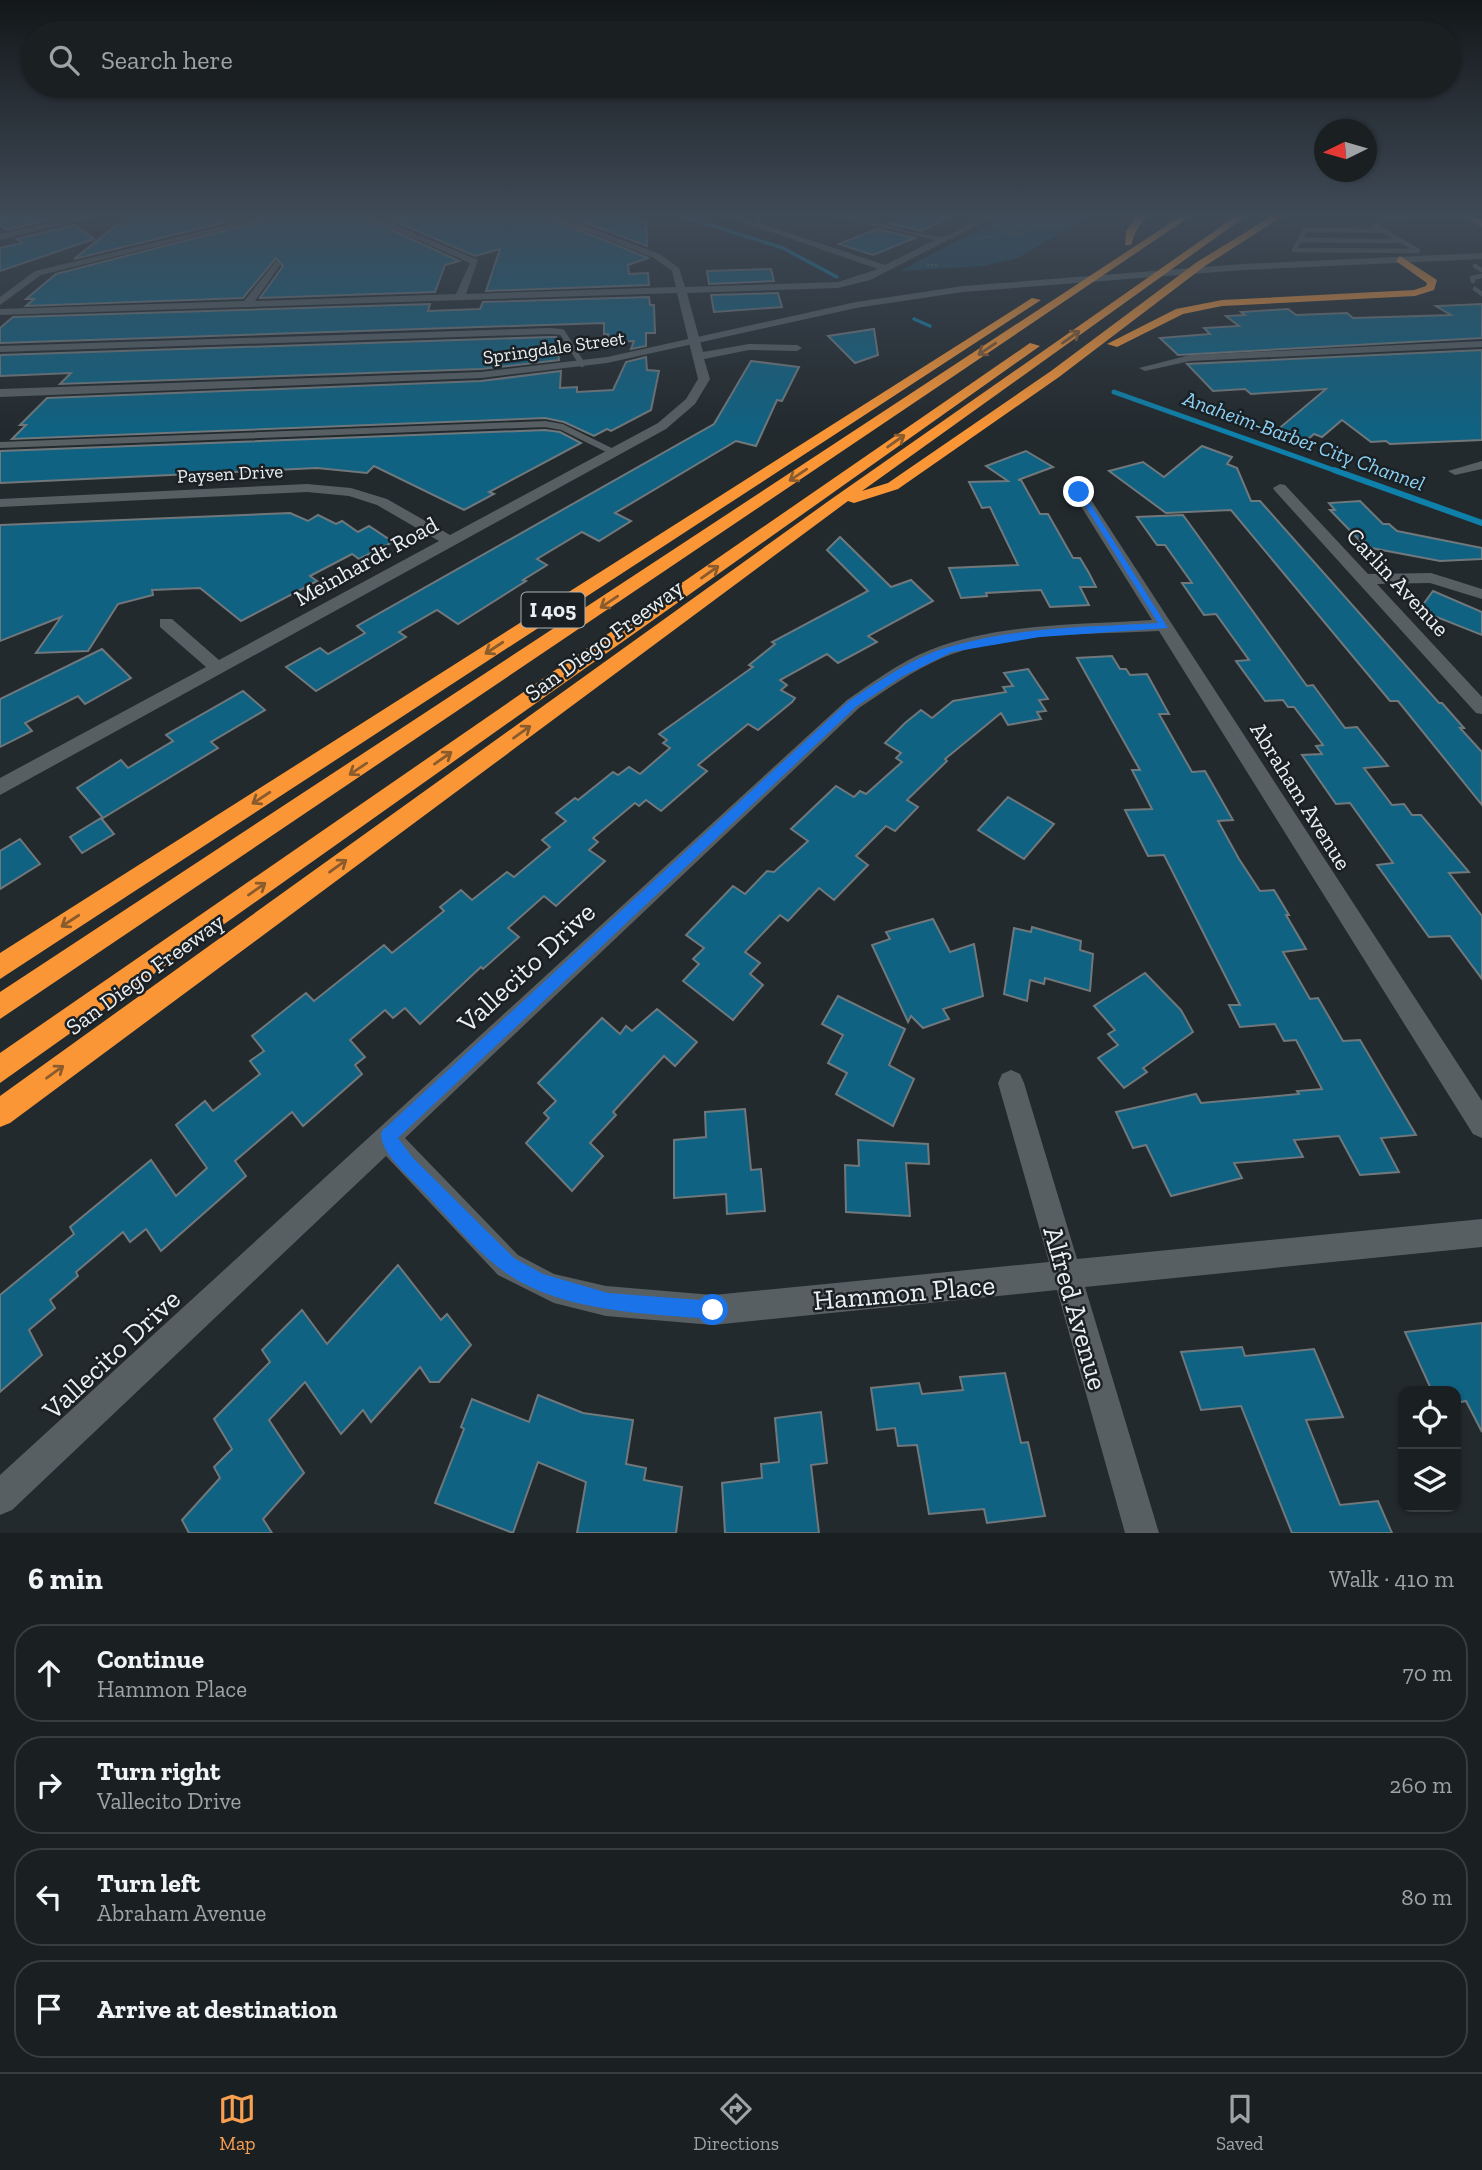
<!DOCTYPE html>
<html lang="en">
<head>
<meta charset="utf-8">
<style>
	:root { --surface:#1a2022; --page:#272d2f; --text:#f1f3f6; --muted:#9fa3a5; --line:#383e40; --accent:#fa9f4f }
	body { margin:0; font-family:"Zilla Slab",serif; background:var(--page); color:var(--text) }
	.controls { position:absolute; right:21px; bottom:21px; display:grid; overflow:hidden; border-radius:14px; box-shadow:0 2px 5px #0004 }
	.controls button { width:63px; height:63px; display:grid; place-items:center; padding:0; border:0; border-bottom:2px solid var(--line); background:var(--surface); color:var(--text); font:35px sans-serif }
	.compass { position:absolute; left:1314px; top:119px; width:63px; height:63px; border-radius:50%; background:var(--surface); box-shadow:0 2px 5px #0004; rotate:265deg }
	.stop { position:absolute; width:21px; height:21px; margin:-16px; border:5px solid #1a73e8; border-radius:50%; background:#fff }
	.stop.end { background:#1a73e8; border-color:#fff; box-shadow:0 2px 7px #0008 }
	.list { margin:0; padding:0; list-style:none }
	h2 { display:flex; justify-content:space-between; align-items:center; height:91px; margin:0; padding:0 28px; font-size:30px }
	h2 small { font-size:23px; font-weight:400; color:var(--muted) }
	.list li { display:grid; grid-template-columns:46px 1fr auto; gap:21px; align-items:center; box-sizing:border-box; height:98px; margin:0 14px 14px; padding:0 14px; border:2px solid var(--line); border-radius:28px }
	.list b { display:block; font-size:26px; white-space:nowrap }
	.list p { margin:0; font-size:23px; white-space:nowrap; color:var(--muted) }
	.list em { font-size:23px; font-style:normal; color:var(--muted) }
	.icon { flex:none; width:38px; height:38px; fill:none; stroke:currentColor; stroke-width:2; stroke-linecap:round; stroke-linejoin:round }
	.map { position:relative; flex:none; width:1482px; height:1533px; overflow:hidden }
	.search { position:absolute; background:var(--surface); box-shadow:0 2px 5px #0004; left:21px; right:21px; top:21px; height:77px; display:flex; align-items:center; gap:18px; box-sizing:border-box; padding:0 24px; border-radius:38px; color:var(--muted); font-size:26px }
	.sheet { height:539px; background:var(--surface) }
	nav { display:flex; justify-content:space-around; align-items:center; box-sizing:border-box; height:98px; border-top:2px solid var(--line); background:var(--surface); font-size:19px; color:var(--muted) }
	nav a { display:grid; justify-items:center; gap:4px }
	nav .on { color:var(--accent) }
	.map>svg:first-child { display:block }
	.green { fill:#1a4d64 }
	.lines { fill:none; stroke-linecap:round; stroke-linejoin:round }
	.stream-far2 { stroke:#0e80aa; stroke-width:3.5 }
	.stream-far1 { stroke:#0e80aa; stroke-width:5 }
	.stream { stroke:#0e80aa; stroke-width:6 }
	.building { fill:#106282; stroke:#70787c; stroke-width:2 }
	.path { stroke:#61676b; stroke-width:2; stroke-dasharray:2 2; stroke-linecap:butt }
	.service-far1 { stroke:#575f63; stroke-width:4.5 }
	.service { stroke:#575f63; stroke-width:6 }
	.minor { fill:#575f63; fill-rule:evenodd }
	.secondary { fill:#575f63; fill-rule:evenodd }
	.primary { fill:#b98048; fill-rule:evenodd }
	.motorway { fill:#fb9636; fill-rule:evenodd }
	.oneway { stroke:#8a5b2d }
	.route { fill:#1a73e8 }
	.labels { text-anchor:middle; stroke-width:5; stroke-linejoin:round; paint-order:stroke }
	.far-street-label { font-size:19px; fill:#eaeff1; stroke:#1a2024 }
	.far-water-label { font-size:21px; font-style:italic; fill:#8dd2f4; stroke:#1a2024 }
	.shield { fill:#1a2024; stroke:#acb1b4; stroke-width:2 }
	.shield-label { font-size:21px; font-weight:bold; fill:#eaeff1 }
	.street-label { font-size:23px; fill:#eaeff1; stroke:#1a2024 }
	.near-street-label { font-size:28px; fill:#eaeff1; stroke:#1a2024 }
</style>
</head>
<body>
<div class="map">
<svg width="1482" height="1533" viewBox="0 0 1482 1533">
	<rect width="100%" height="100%" fill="#232a2e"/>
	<polygon class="green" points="1006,216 1089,216 1018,258 982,266 900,271"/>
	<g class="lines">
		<g class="stream-far2">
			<polyline points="682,216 783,248 837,277"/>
			<polyline points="757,216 759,223"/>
			<polyline points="914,319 930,326"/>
		</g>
		<polyline class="stream-far1" points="1114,392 1339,472"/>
		<polyline class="stream" points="1334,470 1482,523"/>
	</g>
	<g class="building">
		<polygon points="0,216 62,216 63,217 7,230 0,224"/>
		<polygon points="128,216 252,216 74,259"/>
		<polygon points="281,216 362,216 459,261 445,265 435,292 260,298 283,266 276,258 243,298 26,306 34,299 26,299 56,274"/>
		<polygon points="382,216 545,216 648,258 628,265 629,274 648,273 649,285 486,291 500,249 475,256"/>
		<polygon points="567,216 631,216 646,222 647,246"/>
		<polygon points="910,216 950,216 951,217 921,231 890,224"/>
		<polygon points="74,225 94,239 0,271 0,248 22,243 17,239"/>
		<polygon points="877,229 915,238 873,255 839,244"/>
		<polygon points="771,269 774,281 709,284 707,271"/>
		<polygon points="778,293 782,307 714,312 711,295"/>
		<polygon points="649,297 650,305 654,305 655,333 646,333 646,346 631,349 634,341 608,342 608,334 604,334 604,323 0,343 0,328 13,317 430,304 428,311 480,309 483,302"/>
		<polygon points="1482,304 1482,338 1178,355 1160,338 1210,334 1204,328 1239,326 1226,316 1245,315 1241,312 1288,309 1296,315 1347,313 1353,318 1451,315 1436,306"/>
		<polygon points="874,329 878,355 855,363 828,336"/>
		<polygon points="550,337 556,337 559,360 481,369 60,384 71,373 0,376 0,355"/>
		<polygon points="1482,350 1482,440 1390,444 1386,441 1371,442 1342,420 1322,437 1314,434 1306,441 1276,431 1326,389 1251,394 1245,389 1213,391 1187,364"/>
		<polygon points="646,357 647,370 659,371 651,410 611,431 607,429 594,436 564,422 545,418 12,439 26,425 20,425 47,398 481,381 561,371 560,388 577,387 577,392 613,390 626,362"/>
		<polygon points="751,361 799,367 782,401 777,400 756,446 736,441 615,513 631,521 599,541 582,532 537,559 547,565 523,580 526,581 458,624 437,610 399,632 406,637 316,691 286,667 320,648 328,654 365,633 357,626 714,424"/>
		<polygon points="545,430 560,432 581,443 489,492 494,494 464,510 374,466 367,473 317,468 0,483 0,451"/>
		<polygon points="1202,446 1232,457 1227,464 1237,468 1251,501 1260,501 1439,703 1442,703 1464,728 1460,728 1482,752 1482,805 1398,701 1390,701 1231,510 1166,513 1109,471 1143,462 1164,477"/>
		<polygon points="1026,451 1053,467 1018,480 1021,480 1040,514 1048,514 1073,558 1080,558 1089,573 1096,587 1080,587 1089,605 1050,607 1041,590 986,593 987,596 961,598 949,568 1018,565 990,507 982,508 969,482 1008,481 986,466"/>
		<polygon points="1360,501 1383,524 1389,524 1397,531 1482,548 1482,559 1440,561 1366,547 1330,510 1335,510 1329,503"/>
		<polygon points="290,513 308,521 318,515 336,524 342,521 358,532 369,526 393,542 359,559 352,554 310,576 317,581 241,621 200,588 152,590 153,595 118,604 88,651 36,653 61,617 0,641 0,525"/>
		<polygon points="1183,515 1307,686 1313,685 1345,728 1357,727 1388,766 1364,768 1392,805 1404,804 1412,815 1421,815 1469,872 1449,873 1482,916 1482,979 1450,936 1429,937 1377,865 1393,863 1350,803 1336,804 1302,755 1322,754 1316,746 1323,745 1294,707 1288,707 1283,700 1265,701 1236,661 1249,660 1216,614 1204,615 1182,583 1192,583 1165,545 1157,545 1137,517"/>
		<polygon points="840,537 891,587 911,580 933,601 868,636 877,642 838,663 827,654 780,680 787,685 781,690 795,698 792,702 758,730 748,724 698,765 707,771 661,811 646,800 639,806 635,803 593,838 598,842 589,850 605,861 556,906 544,896 508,928 519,937 483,969 481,967 420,1024 405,1008 393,1018 385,1010 350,1040 365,1057 355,1065 362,1074 303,1126 292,1112 235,1161 246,1176 161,1251 146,1229 130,1242 123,1232 76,1272 78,1276 50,1300 55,1308 29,1330 42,1355 0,1392 0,1295 74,1234 70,1227 151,1160 176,1196 207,1168 176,1125 205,1101 213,1111 260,1074 250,1061 264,1051 252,1036 306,993 314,1001 384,945 392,953 444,911 440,907 461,890 472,900 507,872 514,877 550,847 542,840 566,821 556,813 575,798 578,800 613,772 618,775 629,767 640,774 670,748 663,743 667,740 659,734 753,667 749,665 775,644 772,642 868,591 827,550"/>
		<polygon points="1433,591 1482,612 1482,635 1419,610"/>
		<polygon points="102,649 131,678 85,704 78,696 25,723 32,731 0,747 0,699"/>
		<polygon points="1112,656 1120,669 1126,669 1130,675 1147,674 1169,714 1159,714 1192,772 1205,771 1233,820 1218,821 1239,859 1260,891 1274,890 1289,915 1286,915 1306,949 1283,952 1310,999 1318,998 1343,1041 1360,1040 1416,1135 1381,1138 1399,1172 1360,1175 1339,1136 1294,1140 1303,1157 1234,1163 1242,1178 1171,1196 1146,1145 1133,1148 1116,1112 1196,1094 1201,1103 1299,1094 1297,1091 1322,1089 1296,1040 1284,1041 1275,1024 1240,1027 1229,1005 1240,1005 1164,855 1148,856 1125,810 1152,809 1132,770 1140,770 1077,658"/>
		<polygon points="1028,669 1048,699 1039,700 1046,711 1037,712 1041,719 1008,725 1001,713 945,759 947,761 907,800 918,807 895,831 886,826 856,856 868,865 834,900 819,888 788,921 780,915 745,952 760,963 750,974 763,985 733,1020 683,981 699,964 693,959 704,948 686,935 733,886 745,894 767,871 774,872 808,841 791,829 836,786 854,797 860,791 866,794 902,762 896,758 901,753 885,743 905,723 921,710 932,718 953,701 1006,692 1003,687 1013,686 1004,673"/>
		<polygon points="243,691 265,710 211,742 218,748 103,818 77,788 121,760 128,768 173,741 166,735"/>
		<polygon points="1008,797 1054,824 1024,859 978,830"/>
		<polygon points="101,818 114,834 82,853 70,837"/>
		<polygon points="20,839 40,864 0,889 0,851"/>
		<polygon points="933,919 950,952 974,944 983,996 943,1009 949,1019 923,1028 911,1016 908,1022 872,945 890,939 886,932"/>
		<polygon points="1032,927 1081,941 1080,950 1093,954 1090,991 1045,978 1044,984 1030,980 1027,1001 1004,994 1014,928 1031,932"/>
		<polygon points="1145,973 1181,1010 1193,1032 1143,1068 1147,1072 1124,1088 1098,1058 1118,1045 1108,1034 1115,1030 1094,1006"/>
		<polygon points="838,996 905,1029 889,1065 914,1079 893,1126 836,1094 847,1073 828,1063 843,1035 822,1024"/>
		<polygon points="657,1009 697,1042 675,1066 664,1056 613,1112 616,1115 590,1143 603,1156 572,1191 526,1143 549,1118 544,1113 556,1101 538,1083 602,1018 620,1034 626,1026 632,1031"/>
		<polygon points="745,1109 751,1170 761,1169 765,1211 727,1214 726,1194 674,1198 674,1140 706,1137 705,1112"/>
		<polygon points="858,1140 928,1144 929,1164 906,1163 910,1216 846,1212 845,1165 859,1166"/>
		<polygon points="398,1265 441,1320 447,1314 471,1345 439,1382 430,1382 420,1367 371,1422 363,1410 341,1434 305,1382 269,1420 304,1473 263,1519 272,1533 189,1533 182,1520 220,1478 214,1467 232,1449 214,1419 270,1362 262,1350 302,1310 327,1344"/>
		<polygon points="1482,1323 1482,1432 1466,1401 1456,1403 1456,1391 1432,1391 1405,1332"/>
		<polygon points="1242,1347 1245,1356 1314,1349 1343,1417 1306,1420 1340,1505 1378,1501 1392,1533 1292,1533 1241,1406 1201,1410 1181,1352"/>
		<polygon points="1005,1373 1021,1443 1028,1442 1045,1516 987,1523 984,1509 929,1514 917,1445 898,1446 895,1428 877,1430 871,1388 919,1383 922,1394 963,1390 960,1377"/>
		<polygon points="538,1395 583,1413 633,1420 626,1464 646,1468 644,1480 682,1487 676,1533 577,1533 586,1482 538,1462 513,1533 435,1503 464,1429 461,1427 472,1399 529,1422"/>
		<polygon points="821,1412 827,1463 811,1465 819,1533 725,1533 722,1483 762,1478 761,1464 779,1462 775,1418"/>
	</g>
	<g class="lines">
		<g class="path">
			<polyline points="977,240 1005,232 1023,234 1039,226"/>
			<polyline points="927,265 938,265"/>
		</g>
		<g class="service-far1">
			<polyline points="1424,216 1456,216"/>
			<polyline points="1383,231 1305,230 1294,250 1418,251"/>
			<polyline points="1299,240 1397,241"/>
			<polyline points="1417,250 1375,226 1385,219 1418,216"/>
			<polyline points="1475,266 1482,270"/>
			<polyline points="1473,281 1472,278 1482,276"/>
			<polyline points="1475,289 1482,294"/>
		</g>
		<g class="service">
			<polyline points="0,349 550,331 562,332 582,364"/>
			<polyline points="0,445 545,424 562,427 613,452"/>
		</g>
		<g class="minor">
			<polygon points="82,216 98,216 0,240 0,234"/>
			<polygon points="264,216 279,216 41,275 0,305 0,297 35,271"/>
			<path d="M364,216h11l103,44 -12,34 210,-7 -4,-16 -18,-13 -107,-42h12l101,38 19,14 6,19 153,-5 40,-13 -153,-53h13l147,49 50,-25 -100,-24c27,0 93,24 109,20 19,-4 31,-20 51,-20l-125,64 -32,8 -151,5 16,59 46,-8 48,1 5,3 -5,3 -48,-1 -45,9 6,20 -15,25 -29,25 -666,366v-17l206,-111 -46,-40v-8h12l47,41 220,-119 -62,-36 -28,-9 -42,-4 -307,15v-8l307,-15 44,4 36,11 63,36 208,-112 28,-24 12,-20 -21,-86 -677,22v-6l244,-8 32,-40 5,3 -26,37 201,-7 14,-31z"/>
			<polygon points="1482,341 1482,347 1190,361 1145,371 1139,368 1190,355"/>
			<polygon points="1482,461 1482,469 1455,475 1448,471"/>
			<polygon points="1280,484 1285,485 1368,574 1431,573 1482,589 1482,599 1430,583 1377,584 1482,697 1482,714 1476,713 1275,491 1273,488"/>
			<path d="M1079,488l7,4 396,609v37l-9,-4 -314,-503c-70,4 -152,0 -217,27 -30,13 -56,32 -83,50l-454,430 113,117 36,19 52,12 107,9 336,-33 -51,-179 4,-9 9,-4 9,4 4,9 53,176 405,-40v28l-397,40 74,246h-34l-68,-243 -344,35 -107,-9 -52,-13 -56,-28 -112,-119 -374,354 -12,5v-40l847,-775c26,-18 53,-38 83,-50 68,-27 149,-25 222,-30l-80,-128z"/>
		</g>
		<polygon class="secondary" points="1482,253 1482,259 1243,270 963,292 856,308 607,363 481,378 0,397 0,389 481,372 607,357 856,302 963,286 1243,264"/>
		<polygon class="primary" points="1464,216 1474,216 1482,220 1482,227"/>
		<g class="motorway">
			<polygon points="1137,216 1146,216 1136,231 1131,245 1125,245 1126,231"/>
			<polygon points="1181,216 1191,216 0,1019 0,992"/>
			<polygon points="1236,216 1246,216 862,491 888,483 1051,371 1197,262 1272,216 1283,216 1205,266 1059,377 898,489 854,503 848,501 10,1123 0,1127 0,1096 830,500"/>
			<polygon points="1400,256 1437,280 1434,290 1415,296 1222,306 1183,314 1117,347 1107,344 1176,309 1222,300 1414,290 1426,286 1427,283 1396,261"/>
			<polygon points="1032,298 1041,300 0,979 0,953"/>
			<polygon points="1030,343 1040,346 0,1083 0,1053"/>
		</g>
	</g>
	<defs><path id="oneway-shaft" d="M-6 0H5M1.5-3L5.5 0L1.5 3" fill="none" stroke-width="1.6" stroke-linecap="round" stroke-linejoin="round" transform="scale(1.75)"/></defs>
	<g class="oneway">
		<use href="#oneway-shaft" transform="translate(1071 337) rotate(-35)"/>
		<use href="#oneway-shaft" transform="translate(987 349) rotate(146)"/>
		<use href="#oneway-shaft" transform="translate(896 441) rotate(-35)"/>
		<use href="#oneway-shaft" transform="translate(798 475) rotate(146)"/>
		<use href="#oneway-shaft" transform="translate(710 572) rotate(-35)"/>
		<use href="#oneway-shaft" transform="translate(609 602) rotate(146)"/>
		<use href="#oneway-shaft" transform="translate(494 648) rotate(147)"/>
		<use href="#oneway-shaft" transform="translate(522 732) rotate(-36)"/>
		<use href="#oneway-shaft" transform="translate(443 758) rotate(-35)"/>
		<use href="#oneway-shaft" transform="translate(358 769) rotate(146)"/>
		<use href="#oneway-shaft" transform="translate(261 798) rotate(147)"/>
		<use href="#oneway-shaft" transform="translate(338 866) rotate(-36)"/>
		<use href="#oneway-shaft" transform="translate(257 889) rotate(-35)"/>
		<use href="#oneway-shaft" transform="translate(70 921) rotate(147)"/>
		<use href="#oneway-shaft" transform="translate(55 1072) rotate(-36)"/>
	</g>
	<linearGradient id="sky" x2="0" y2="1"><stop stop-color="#131719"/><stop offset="0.5" stop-color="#3f4a57"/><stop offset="1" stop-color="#3f4a57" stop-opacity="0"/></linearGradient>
	<rect width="1482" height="431" fill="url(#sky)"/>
	<path class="route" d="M1076,491l7,1 85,136 -128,9 -88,15 -49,24 -46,30 -459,432 15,20 101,100 29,16 65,19 105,8 7,3 2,6 -2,6 -7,3c-65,-5 -156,-7 -211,-49 -31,-23 -60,-60 -87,-87 -11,-10 -39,-37 -33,-52l467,-430c31,-20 64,-44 100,-54 67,-20 140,-20 209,-24z"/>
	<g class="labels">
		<g class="far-street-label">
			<text transform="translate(554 347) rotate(-8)" y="7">Springdale Street</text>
			<text transform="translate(230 473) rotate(-3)" y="7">Paysen Drive</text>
		</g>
		<g class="far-water-label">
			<text transform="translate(1304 441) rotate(20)" y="7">Anaheim-Barber City Channel</text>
		</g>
		<rect class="shield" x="521.5" y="592.5" width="63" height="35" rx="5"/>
		<g class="shield-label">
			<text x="553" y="617">I 405</text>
		</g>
		<g class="street-label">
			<text transform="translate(366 561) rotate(-29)" y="8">Meinhardt Road</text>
			<text transform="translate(1398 582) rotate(47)" y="8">Carlin Avenue</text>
			<text transform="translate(604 640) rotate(-36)" y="8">San Diego Freeway</text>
			<text transform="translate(1301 796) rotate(58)" y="8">Abraham Avenue</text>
			<text transform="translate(145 974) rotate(-36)" y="8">San Diego Freeway</text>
		</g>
		<g class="near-street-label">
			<text transform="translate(526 967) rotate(-43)" y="10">Vallecito Drive</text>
			<text transform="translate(904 1292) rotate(-5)" y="10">Hammon Place</text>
			<text transform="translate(1076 1308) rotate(74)" y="10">Alfred Avenue</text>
			<text transform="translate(111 1354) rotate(-43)" y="10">Vallecito Drive</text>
		</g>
	</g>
</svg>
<div class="controls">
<button><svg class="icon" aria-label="locate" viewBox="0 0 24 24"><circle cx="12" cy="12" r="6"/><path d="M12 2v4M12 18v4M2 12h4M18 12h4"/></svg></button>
<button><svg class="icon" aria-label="layers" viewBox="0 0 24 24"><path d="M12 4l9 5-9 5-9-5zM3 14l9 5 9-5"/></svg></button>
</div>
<svg class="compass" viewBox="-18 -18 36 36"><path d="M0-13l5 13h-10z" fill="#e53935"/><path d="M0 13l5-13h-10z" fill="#9fa3a5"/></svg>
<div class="stop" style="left:713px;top:1310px"></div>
<div class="stop end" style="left:1079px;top:492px"></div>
<div class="search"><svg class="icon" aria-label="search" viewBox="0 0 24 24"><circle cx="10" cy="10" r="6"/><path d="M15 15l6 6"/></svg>Search here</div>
</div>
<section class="sheet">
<h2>6 min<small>Walk · 410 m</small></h2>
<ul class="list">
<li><svg class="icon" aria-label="ahead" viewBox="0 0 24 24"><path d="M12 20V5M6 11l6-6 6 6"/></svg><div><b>Continue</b><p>Hammon Place</p></div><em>70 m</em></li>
<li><svg class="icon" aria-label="right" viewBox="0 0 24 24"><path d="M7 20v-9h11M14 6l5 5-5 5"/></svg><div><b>Turn right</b><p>Vallecito Drive</p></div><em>260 m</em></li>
<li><svg class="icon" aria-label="left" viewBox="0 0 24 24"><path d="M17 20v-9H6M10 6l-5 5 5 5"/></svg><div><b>Turn left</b><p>Abraham Avenue</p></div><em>80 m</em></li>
<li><svg class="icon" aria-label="arrive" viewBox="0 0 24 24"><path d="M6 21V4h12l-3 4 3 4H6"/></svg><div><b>Arrive at destination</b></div></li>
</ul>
</section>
<nav>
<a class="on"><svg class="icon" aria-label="map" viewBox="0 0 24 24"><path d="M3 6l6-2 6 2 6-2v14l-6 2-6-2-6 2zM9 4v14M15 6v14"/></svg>Map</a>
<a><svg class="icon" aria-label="directions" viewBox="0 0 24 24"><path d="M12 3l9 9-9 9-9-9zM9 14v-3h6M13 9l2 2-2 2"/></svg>Directions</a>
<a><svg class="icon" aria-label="saved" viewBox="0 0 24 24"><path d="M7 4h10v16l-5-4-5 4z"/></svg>Saved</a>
</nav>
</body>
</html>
